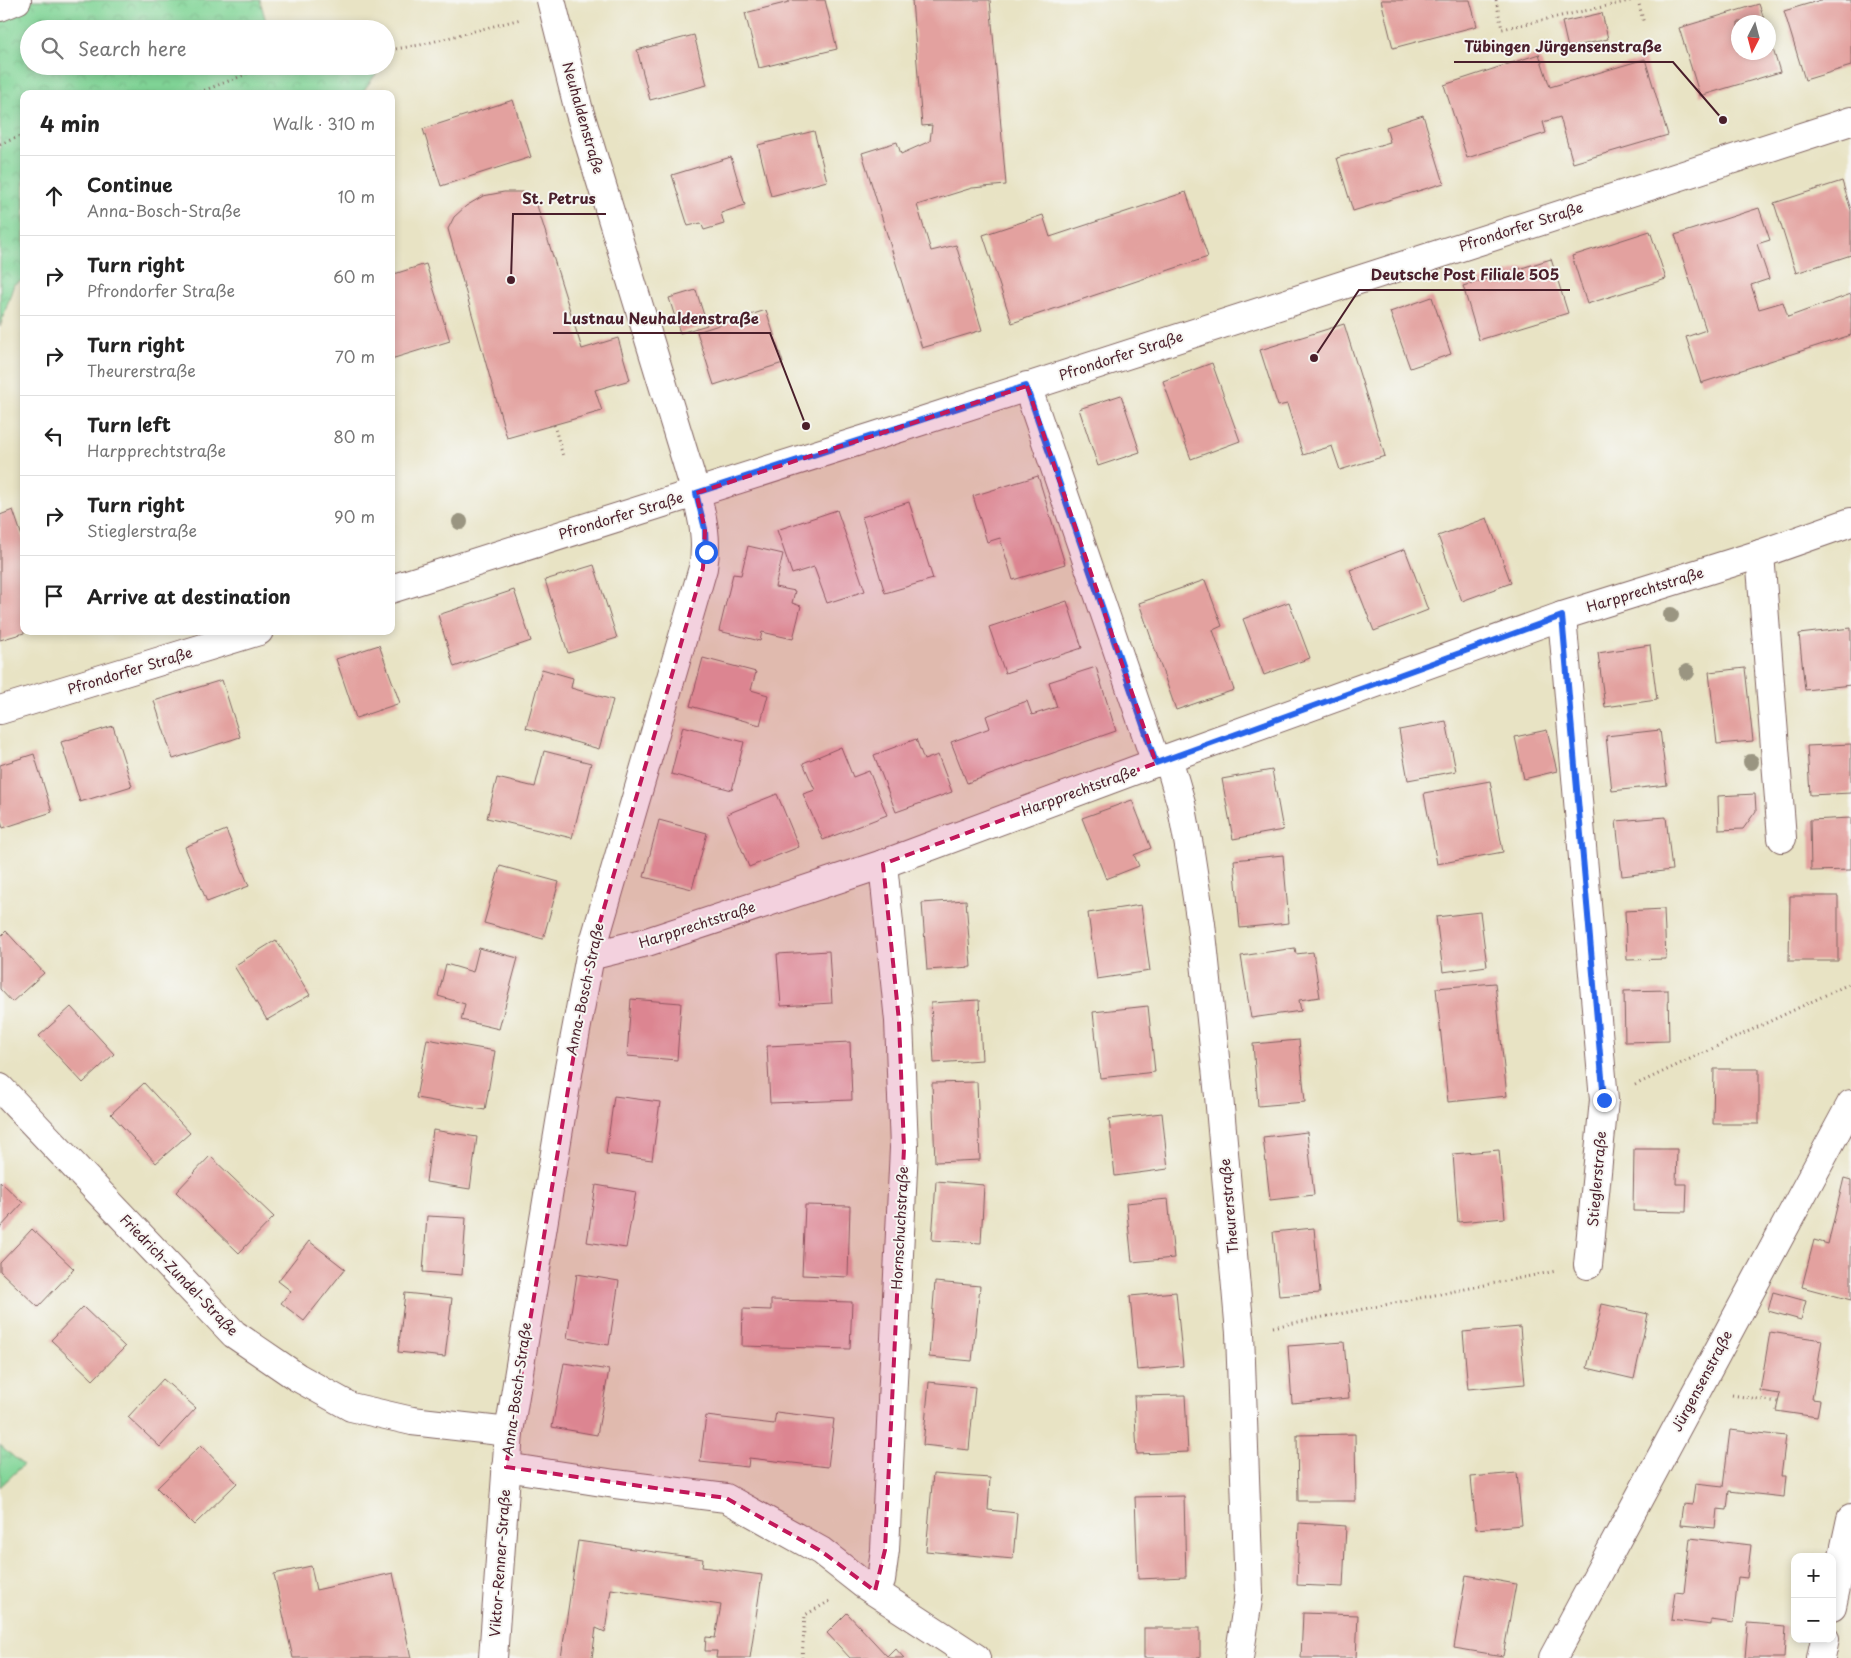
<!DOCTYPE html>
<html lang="en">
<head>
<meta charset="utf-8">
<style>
	:root { --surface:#fff; --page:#f2f2f2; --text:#222; --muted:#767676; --line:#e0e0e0 }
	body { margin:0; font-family:"Playpen Sans",sans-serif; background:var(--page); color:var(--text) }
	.controls { position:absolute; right:15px; bottom:15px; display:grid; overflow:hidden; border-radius:10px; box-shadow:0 2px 8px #0003 }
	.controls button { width:45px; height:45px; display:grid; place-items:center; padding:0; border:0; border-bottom:1px solid var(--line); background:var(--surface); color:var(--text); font:25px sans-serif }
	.compass { position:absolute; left:1731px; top:15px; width:45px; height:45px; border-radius:50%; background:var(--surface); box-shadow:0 2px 8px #0003; rotate:186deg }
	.stop { position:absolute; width:15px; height:15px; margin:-11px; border:4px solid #2563eb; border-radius:50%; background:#fff }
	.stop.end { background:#2563eb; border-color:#fff; box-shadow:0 1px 5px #0008 }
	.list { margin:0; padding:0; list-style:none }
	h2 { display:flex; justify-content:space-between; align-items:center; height:65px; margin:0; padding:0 20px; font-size:21px }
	h2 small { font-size:16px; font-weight:400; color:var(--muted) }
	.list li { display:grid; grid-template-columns:32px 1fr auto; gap:15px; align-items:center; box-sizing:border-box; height:80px; padding:0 20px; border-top:1px solid var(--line) }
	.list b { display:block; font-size:19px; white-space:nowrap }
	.list p { margin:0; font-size:16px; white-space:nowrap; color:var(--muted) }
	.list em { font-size:16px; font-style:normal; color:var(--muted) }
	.icon { flex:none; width:28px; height:28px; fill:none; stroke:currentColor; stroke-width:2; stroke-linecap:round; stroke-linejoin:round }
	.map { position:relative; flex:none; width:1851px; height:1658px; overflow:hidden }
	.search { position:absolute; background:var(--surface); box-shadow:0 2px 8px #0003; left:20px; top:20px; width:375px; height:55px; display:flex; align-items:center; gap:12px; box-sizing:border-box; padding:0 18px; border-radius:28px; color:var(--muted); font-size:19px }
	.panel { position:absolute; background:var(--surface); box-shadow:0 2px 8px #0003; left:20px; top:90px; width:375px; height:545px; border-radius:10px }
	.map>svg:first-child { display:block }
	.grass { fill:url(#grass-tufts); stroke:#667a61 }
	.park { fill:url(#park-crowns); stroke:#667a61 }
	.building { fill:#e3a19f }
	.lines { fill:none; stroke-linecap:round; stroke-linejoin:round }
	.street-casing { stroke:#816461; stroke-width:30 }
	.secondary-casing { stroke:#816461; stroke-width:30 }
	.path { stroke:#816461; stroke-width:3; stroke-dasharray:1 4; stroke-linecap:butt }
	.street { stroke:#fff; stroke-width:28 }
	.secondary { stroke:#fff; stroke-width:28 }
	.tree { fill:#9a9581 }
	.route { stroke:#2563eb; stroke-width:6 }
	.marked { fill:#c2185b; fill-opacity:0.2; stroke:#c2185b; stroke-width:4; stroke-dasharray:10 6; stroke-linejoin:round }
	.labels { text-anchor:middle; stroke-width:4; stroke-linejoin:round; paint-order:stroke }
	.street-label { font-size:14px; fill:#4a1f2b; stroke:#f6f6f2 }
	.leader { fill:none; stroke:#4a1f2b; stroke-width:2 }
	.callout-dot { fill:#4a1f2b; stroke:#f6f6f2; stroke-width:2 }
	.callout-label { font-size:15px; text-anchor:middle; font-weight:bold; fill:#4a1f2b; stroke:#f6f6f2; stroke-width:4; stroke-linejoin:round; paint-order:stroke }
</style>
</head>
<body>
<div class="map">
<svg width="1851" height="1658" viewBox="0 0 1851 1658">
	<defs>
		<pattern id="grass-tufts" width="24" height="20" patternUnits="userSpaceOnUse" patternTransform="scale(1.25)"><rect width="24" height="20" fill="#81d597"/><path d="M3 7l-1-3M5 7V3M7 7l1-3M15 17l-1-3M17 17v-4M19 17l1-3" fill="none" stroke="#71b682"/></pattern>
		<pattern id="park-crowns" width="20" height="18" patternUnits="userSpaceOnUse" patternTransform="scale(1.25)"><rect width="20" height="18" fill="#81d597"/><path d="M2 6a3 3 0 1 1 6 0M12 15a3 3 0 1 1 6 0" fill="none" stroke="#71b682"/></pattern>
	</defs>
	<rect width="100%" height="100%" fill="#f6f6f2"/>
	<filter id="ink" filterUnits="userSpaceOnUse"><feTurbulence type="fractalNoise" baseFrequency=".02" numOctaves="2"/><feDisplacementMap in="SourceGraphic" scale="10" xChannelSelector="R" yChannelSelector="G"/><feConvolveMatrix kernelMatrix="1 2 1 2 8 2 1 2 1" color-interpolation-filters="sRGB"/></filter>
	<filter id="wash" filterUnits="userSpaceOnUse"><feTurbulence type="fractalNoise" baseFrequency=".0096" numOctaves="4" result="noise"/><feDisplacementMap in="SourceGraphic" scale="20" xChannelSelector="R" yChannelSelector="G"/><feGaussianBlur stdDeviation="1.12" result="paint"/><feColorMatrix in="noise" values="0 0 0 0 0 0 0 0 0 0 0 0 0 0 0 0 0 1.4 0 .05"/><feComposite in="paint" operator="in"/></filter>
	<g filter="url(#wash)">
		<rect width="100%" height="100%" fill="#e8e3c4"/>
		<polygon class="grass" points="0,1445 23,1465 0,1487"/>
		<polygon class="park" points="17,0 260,0 268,29 29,29 29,66 382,66 361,94 24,94 24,280 14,284 0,327 0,7"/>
		<g id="blocks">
			<g class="building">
				<polygon points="789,0 825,0 837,49 759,68 745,13 789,2"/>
				<polygon points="912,0 990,0 1006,185 972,188 917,205 931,251 956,245 982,330 922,348 862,153 897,142 901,154 930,141 932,125 922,126"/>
				<polygon points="1381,0 1470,0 1477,26 1393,48"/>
				<polygon points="1821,0 1851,0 1851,66 1805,80 1784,11"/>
				<polygon points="1759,4 1765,22 1738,22 1738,52 1768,52 1769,36 1780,72 1700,96 1679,28"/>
				<polygon points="1602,13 1608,39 1568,48 1562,22"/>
				<polygon points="694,35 707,85 650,100 637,50"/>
				<polygon points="1539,54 1550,87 1645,59 1668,135 1573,163 1560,117 1543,122 1546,133 1467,158 1444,85"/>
				<polygon points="513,100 531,157 441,186 423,129"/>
				<polygon points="1423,115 1444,183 1353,211 1337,158 1390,142 1386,127"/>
				<polygon points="814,131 827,181 771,196 758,145"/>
				<polygon points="731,157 745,205 721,213 724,224 704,230 701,223 688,226 672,175"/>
				<polygon points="1842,181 1851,210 1851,255 1796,273 1774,203"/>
				<polygon points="504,192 523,192 535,199 582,349 618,338 630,380 595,390 602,411 507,438 448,229 454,217 466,206 483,196"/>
				<polygon points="1186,192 1208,257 1012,323 983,235 1043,215 1050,237"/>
				<polygon points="1759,208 1770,240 1757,244 1769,279 1751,285 1759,309 1783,302 1788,317 1851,294 1851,335 1701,383 1686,337 1706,330 1675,235"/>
				<polygon points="1650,231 1666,279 1587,304 1572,256"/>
				<polygon points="1551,259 1568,313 1479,340 1463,286"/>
				<polygon points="426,264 450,341 391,359 391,275"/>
				<polygon points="696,290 707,325 680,333 669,298"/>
				<polygon points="1432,297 1451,354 1410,368 1390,312"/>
				<polygon points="766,310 783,363 714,385 697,332"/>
				<polygon points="1344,324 1385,456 1340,470 1332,446 1303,455 1287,404 1278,406 1260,350"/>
				<polygon points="1212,363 1240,441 1191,459 1163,381"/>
				<polygon points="1121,395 1140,452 1098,466 1079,409"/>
				<polygon points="1038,476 1065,564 1013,580 1000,538 987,542 973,496"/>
				<polygon points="909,502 933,579 885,593 862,517"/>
				<polygon points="13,510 24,542 24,579 22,579 24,585 24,633 0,640 0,515"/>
				<polygon points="837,510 865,591 827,603 814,567 792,574 777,530"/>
				<polygon points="1487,518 1511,583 1462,601 1438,536"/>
				<polygon points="748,546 783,554 775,587 795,591 792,603 801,606 793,639 762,632 760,641 719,631 733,574 741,575"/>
				<polygon points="1405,549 1428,610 1374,631 1350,570"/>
				<polygon points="594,565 617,638 568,653 545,580"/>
				<polygon points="1205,580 1222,626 1213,630 1234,690 1176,710 1139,603"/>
				<polygon points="514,590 531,641 454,667 438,615"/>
				<polygon points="1067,601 1082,648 1005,673 989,627"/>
				<polygon points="1289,602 1310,658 1264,675 1243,619"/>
				<polygon points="1851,628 1851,685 1805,690 1799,634"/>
				<polygon points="379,645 400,703 356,718 336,659"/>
				<polygon points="1650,645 1657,700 1605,707 1598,653"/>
				<polygon points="703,658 756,672 751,690 768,695 760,725 690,706"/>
				<polygon points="1096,667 1116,731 967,783 951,742 990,728 986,716 1027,701 1032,715 1057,707 1049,682"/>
				<polygon points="1745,668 1753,741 1717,744 1709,672"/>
				<polygon points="542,669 573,678 571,688 613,700 599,749 526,728"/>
				<polygon points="222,680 240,737 173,759 154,701"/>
				<polygon points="1446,721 1456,771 1408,780 1399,730"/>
				<polygon points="113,726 132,786 80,802 61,742"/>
				<polygon points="683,726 744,742 732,790 671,774"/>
				<polygon points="1547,730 1557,771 1524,779 1515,737"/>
				<polygon points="1660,730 1667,785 1612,791 1606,736"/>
				<polygon points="916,739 924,760 938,755 952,792 896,812 874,755"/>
				<polygon points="1851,744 1851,793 1810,795 1807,746"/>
				<polygon points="841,747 853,777 869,771 887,815 823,840 803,794 815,790 803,763"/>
				<polygon points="544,751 591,763 572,838 487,818 497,778 535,787"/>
				<polygon points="34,754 52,812 3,828 0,819 0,765"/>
				<polygon points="1272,770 1283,830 1233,839 1222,779"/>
				<polygon points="1490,781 1503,852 1437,864 1424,793"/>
				<polygon points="777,794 799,847 749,867 727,814"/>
				<polygon points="1755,794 1756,811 1743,829 1719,830 1718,796"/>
				<polygon points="1132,800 1151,848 1134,855 1139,866 1106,879 1082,818"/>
				<polygon points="1666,817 1672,870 1622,876 1616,821"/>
				<polygon points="1851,818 1851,870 1811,871 1810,820"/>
				<polygon points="659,820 707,833 692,889 644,877"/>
				<polygon points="226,830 249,886 207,902 185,847"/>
				<polygon points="1283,855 1289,923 1240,928 1234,860"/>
				<polygon points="500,866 559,882 543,939 484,923"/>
				<polygon points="1790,896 1838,896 1838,961 1789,961"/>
				<polygon points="966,900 971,967 927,970 922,903"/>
				<polygon points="1141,905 1150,971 1097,979 1088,913"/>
				<polygon points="1664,909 1666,959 1627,960 1625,911"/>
				<polygon points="1480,912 1487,966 1443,972 1436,917"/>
				<polygon points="6,931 44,973 12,1002 0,989 0,937"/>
				<polygon points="276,940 310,995 267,1020 234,966"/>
				<polygon points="479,948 518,958 499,1029 461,1020 465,1004 438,996 446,964 473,972"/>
				<polygon points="1295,948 1296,954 1313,952 1320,997 1299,1000 1301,1011 1251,1018 1241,956"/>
				<polygon points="829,951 832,1003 781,1006 777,954"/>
				<polygon points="1495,983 1507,1096 1448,1102 1436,988"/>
				<polygon points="1668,990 1669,1041 1625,1042 1624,991"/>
				<polygon points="631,999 681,1003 677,1060 627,1056"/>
				<polygon points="979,1000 982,1060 934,1063 931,1003"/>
				<polygon points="1148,1006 1155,1072 1100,1078 1093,1012"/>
				<polygon points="71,1007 114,1054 83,1083 39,1036"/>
				<polygon points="427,1039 495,1051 485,1110 416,1098"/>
				<polygon points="1299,1040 1305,1102 1258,1106 1253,1044"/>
				<polygon points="850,1042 852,1100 770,1103 767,1046"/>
				<polygon points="1714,1069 1759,1069 1759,1124 1713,1124"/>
				<polygon points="977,1082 980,1160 935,1162 932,1083"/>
				<polygon points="144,1083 190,1133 156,1163 111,1114"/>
				<polygon points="614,1096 660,1102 652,1160 606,1154"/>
				<polygon points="1162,1113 1168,1169 1115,1176 1109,1119"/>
				<polygon points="433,1130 477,1137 470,1189 426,1182"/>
				<polygon points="1307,1132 1314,1195 1270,1200 1263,1137"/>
				<polygon points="1634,1149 1677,1149 1676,1184 1687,1184 1686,1212 1633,1211"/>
				<polygon points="1499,1150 1505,1218 1458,1222 1453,1154"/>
				<polygon points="210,1156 274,1217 239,1253 176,1192"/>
				<polygon points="1844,1178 1851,1180 1851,1300 1802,1287 1814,1240 1828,1244"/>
				<polygon points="0,1181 23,1203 0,1228"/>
				<polygon points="936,1181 984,1185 981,1243 932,1240"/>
				<polygon points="596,1185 636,1192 626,1248 587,1242"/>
				<polygon points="1168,1199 1174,1258 1132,1262 1126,1203"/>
				<polygon points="805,1205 850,1206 848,1277 802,1275"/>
				<polygon points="427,1216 466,1218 462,1275 423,1272"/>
				<polygon points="1314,1228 1320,1293 1279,1296 1273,1232"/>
				<polygon points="32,1229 74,1269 38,1307 0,1271 0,1263"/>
				<polygon points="309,1241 345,1269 304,1321 281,1303 291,1291 278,1281"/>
				<polygon points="577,1274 619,1281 609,1345 567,1338"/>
				<polygon points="935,1282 980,1286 972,1361 929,1357"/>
				<polygon points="1176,1292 1183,1366 1137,1370 1130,1296"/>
				<polygon points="1773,1292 1806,1301 1801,1320 1768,1311"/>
				<polygon points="405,1293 452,1298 445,1357 398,1352"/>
				<polygon points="771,1300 852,1302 850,1349 742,1346 743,1309 771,1310"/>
				<polygon points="1602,1304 1648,1314 1634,1379 1587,1368"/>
				<polygon points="83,1307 125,1347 93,1380 51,1340"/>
				<polygon points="1520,1327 1525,1384 1468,1389 1463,1332"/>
				<polygon points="1770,1332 1822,1340 1812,1399 1820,1400 1817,1417 1776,1411 1780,1394 1760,1391"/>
				<polygon points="1344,1342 1349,1398 1292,1403 1288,1346"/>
				<polygon points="564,1363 609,1370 597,1435 552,1427"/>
				<polygon points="163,1379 196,1408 160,1447 128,1417"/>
				<polygon points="929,1382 975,1387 969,1450 923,1445"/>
				<polygon points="1185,1395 1188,1452 1137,1454 1134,1396"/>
				<polygon points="776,1412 834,1419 828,1467 749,1458 748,1467 700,1462 706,1416 774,1424"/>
				<polygon points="1730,1430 1786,1436 1781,1476 1786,1476 1784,1497 1729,1491 1727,1510 1717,1509 1715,1528 1680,1525 1683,1504 1692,1505 1695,1484 1723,1487"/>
				<polygon points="1355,1434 1356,1501 1298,1501 1297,1435"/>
				<polygon points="201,1445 237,1483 194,1525 157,1488"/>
				<polygon points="1517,1473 1522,1525 1476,1529 1471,1477"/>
				<polygon points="933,1474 990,1478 988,1510 1017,1513 1013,1559 926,1551"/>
				<polygon points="1184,1496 1186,1577 1138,1579 1135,1497"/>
				<polygon points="1299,1523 1346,1526 1343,1587 1297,1585"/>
				<polygon points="1690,1538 1751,1545 1747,1578 1738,1577 1733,1623 1711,1620 1711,1625 1671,1620 1675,1592 1684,1593"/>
				<polygon points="578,1541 703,1559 702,1567 762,1575 750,1658 716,1658 717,1651 705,1651 706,1637 715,1638 721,1605 611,1589 605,1632 596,1628 592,1658 561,1658"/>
				<polygon points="311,1566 316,1590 393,1573 411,1658 293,1658 274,1574"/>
				<polygon points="1466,1575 1516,1584 1503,1656 1454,1648"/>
				<polygon points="847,1613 887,1656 895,1648 904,1658 850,1658 827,1633"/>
				<polygon points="1303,1613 1358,1615 1356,1658 1301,1658"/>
				<polygon points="1748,1623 1786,1626 1784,1658 1745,1658"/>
				<rect x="1144" y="1628" width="56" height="30"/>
			</g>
		</g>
	</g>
	<g filter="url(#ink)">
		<use href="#blocks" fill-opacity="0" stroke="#816461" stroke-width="1"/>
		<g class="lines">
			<defs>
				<g id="street">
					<polyline points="0,7 17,0"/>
					<polyline points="1027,386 1156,763"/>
					<polyline points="1760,554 1782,838"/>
					<polyline points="1562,616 1604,1100 1588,1265"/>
					<polyline points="1168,758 1181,803 1189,846 1201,924 1219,1096 1240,1333 1249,1593 1239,1658"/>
					<polyline points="590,956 647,942 883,864 1168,758 1562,616 1760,554 1851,522"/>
					<polyline points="0,1088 234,1334 297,1377 351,1407 412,1421 509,1432"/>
					<polyline points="506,1467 615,1484 726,1498 821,1551 863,1584 976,1658"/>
					<polyline points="875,1591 881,1580 885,1550 904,1148 899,1021 883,864"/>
					<polyline points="1832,1606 1851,1519"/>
					<path d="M493,1658l16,-226 60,-364 21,-112 113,-388c5,-27 0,-49 -7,-75l-118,-386 -27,-107"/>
					<polyline points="1553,1658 1851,1104"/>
					<polyline points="1821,1658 1825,1639"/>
				</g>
				<g id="secondary">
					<polyline points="391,589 872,437 1851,121"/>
					<polyline points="0,710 259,631"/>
				</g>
			</defs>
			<use href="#street" class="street-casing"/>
			<use href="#secondary" class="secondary-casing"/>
			<g class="path">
				<polyline points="1496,0 1502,29 1634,0"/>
				<polyline points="1638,0 1644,24"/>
				<polyline points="386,48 395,49 420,45 521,19"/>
				<polyline points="195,94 244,75 258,66"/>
				<polyline points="0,144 24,135"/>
				<polyline points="554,425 563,456"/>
				<polyline points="1635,1085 1851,983"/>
				<polyline points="1273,1327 1556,1271"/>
				<polyline points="1732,1395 1778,1402"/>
				<polyline points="802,1658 805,1615 830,1601"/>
			</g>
			<use href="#street" class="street"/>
			<use href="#secondary" class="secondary"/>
		</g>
		<g class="tree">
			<circle cx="460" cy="522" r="8"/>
			<circle cx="1671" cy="615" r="8"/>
			<circle cx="1687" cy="672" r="8"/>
			<circle cx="1751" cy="762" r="8"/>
		</g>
	</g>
	<g class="lines" filter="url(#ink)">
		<polyline class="route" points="706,552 705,529 696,493 1026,386 1156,763 1562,616 1604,1100"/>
	</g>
	<path class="marked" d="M1027,386l129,377 -273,101 16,157 5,127 -19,402 -10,41 -54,-40 -95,-53 -220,-31 84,-511 113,-388 2,-39 -9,-36z"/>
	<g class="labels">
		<g class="street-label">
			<text transform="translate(583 118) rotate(74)" y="5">Neuhaldenstraße</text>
			<text transform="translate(1521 227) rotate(-18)" y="5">Pfrondorfer Straße</text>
			<text transform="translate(1121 356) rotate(-18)" y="5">Pfrondorfer Straße</text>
			<text transform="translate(621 516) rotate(-17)" y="5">Pfrondorfer Straße</text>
			<text transform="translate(1645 590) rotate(-17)" y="5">Harpprechtstraße</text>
			<text transform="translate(130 671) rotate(-17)" y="5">Pfrondorfer Straße</text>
			<text transform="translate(1079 791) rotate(-20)" y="5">Harpprechtstraße</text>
			<text transform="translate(697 925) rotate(-18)" y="5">Harpprechtstraße</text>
			<text transform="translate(585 989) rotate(-78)" y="5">Anna-Bosch-Straße</text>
			<text transform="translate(1597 1179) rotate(-85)" y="5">Stieglerstraße</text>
			<text transform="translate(1229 1206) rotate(-95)" y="5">Theurerstraße</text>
			<text transform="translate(900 1228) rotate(-87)" y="5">Hornschuchstraße</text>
			<text transform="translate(179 1275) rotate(46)" y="5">Friedrich-Zundel-Straße</text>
			<text transform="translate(1702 1381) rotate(-62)" y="5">Jürgensenstraße</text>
			<text transform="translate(517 1389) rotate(-82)" y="5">Anna-Bosch-Straße</text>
			<text transform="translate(500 1563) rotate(-86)" y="5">Viktor-Renner-Straße</text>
		</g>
	</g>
	<path class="leader" d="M1723 120L1673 62H1454M511 280L513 214H606M1314 358L1359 290H1570M806 426L770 333H553"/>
	<g class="callout-dot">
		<circle cx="1723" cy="120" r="5"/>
		<circle cx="511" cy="280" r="5"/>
		<circle cx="1314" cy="358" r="5"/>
		<circle cx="806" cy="426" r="5"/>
	</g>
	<g class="callout-label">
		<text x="1563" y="52">Tübingen Jürgensenstraße</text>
		<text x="559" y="204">St. Petrus</text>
		<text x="1465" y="280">Deutsche Post Filiale 505</text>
		<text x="661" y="324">Lustnau Neuhaldenstraße</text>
	</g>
</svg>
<div class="controls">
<button>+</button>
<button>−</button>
</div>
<svg class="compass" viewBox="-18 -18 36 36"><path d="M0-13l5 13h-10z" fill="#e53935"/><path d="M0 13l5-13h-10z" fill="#767676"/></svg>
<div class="stop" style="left:706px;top:552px"></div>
<div class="stop end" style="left:1604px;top:1100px"></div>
<div class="search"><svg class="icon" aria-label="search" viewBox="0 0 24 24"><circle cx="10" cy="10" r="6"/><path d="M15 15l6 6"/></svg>Search here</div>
<section class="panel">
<h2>4 min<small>Walk · 310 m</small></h2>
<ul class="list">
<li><svg class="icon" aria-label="ahead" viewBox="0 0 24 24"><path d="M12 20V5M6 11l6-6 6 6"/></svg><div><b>Continue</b><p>Anna-Bosch-Straße</p></div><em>10 m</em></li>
<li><svg class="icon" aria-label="right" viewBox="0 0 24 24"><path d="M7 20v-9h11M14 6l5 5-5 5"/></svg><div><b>Turn right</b><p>Pfrondorfer Straße</p></div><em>60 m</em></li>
<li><svg class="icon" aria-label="right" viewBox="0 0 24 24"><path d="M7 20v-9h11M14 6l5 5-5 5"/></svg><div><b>Turn right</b><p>Theurerstraße</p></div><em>70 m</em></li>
<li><svg class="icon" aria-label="left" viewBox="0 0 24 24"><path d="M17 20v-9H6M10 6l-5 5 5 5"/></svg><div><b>Turn left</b><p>Harpprechtstraße</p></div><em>80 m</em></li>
<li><svg class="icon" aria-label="right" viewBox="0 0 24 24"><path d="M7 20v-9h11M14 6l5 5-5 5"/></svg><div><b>Turn right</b><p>Stieglerstraße</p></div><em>90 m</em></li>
<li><svg class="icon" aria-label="arrive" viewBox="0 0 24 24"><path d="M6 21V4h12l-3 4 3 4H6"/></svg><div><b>Arrive at destination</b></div></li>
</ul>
</section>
</div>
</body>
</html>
